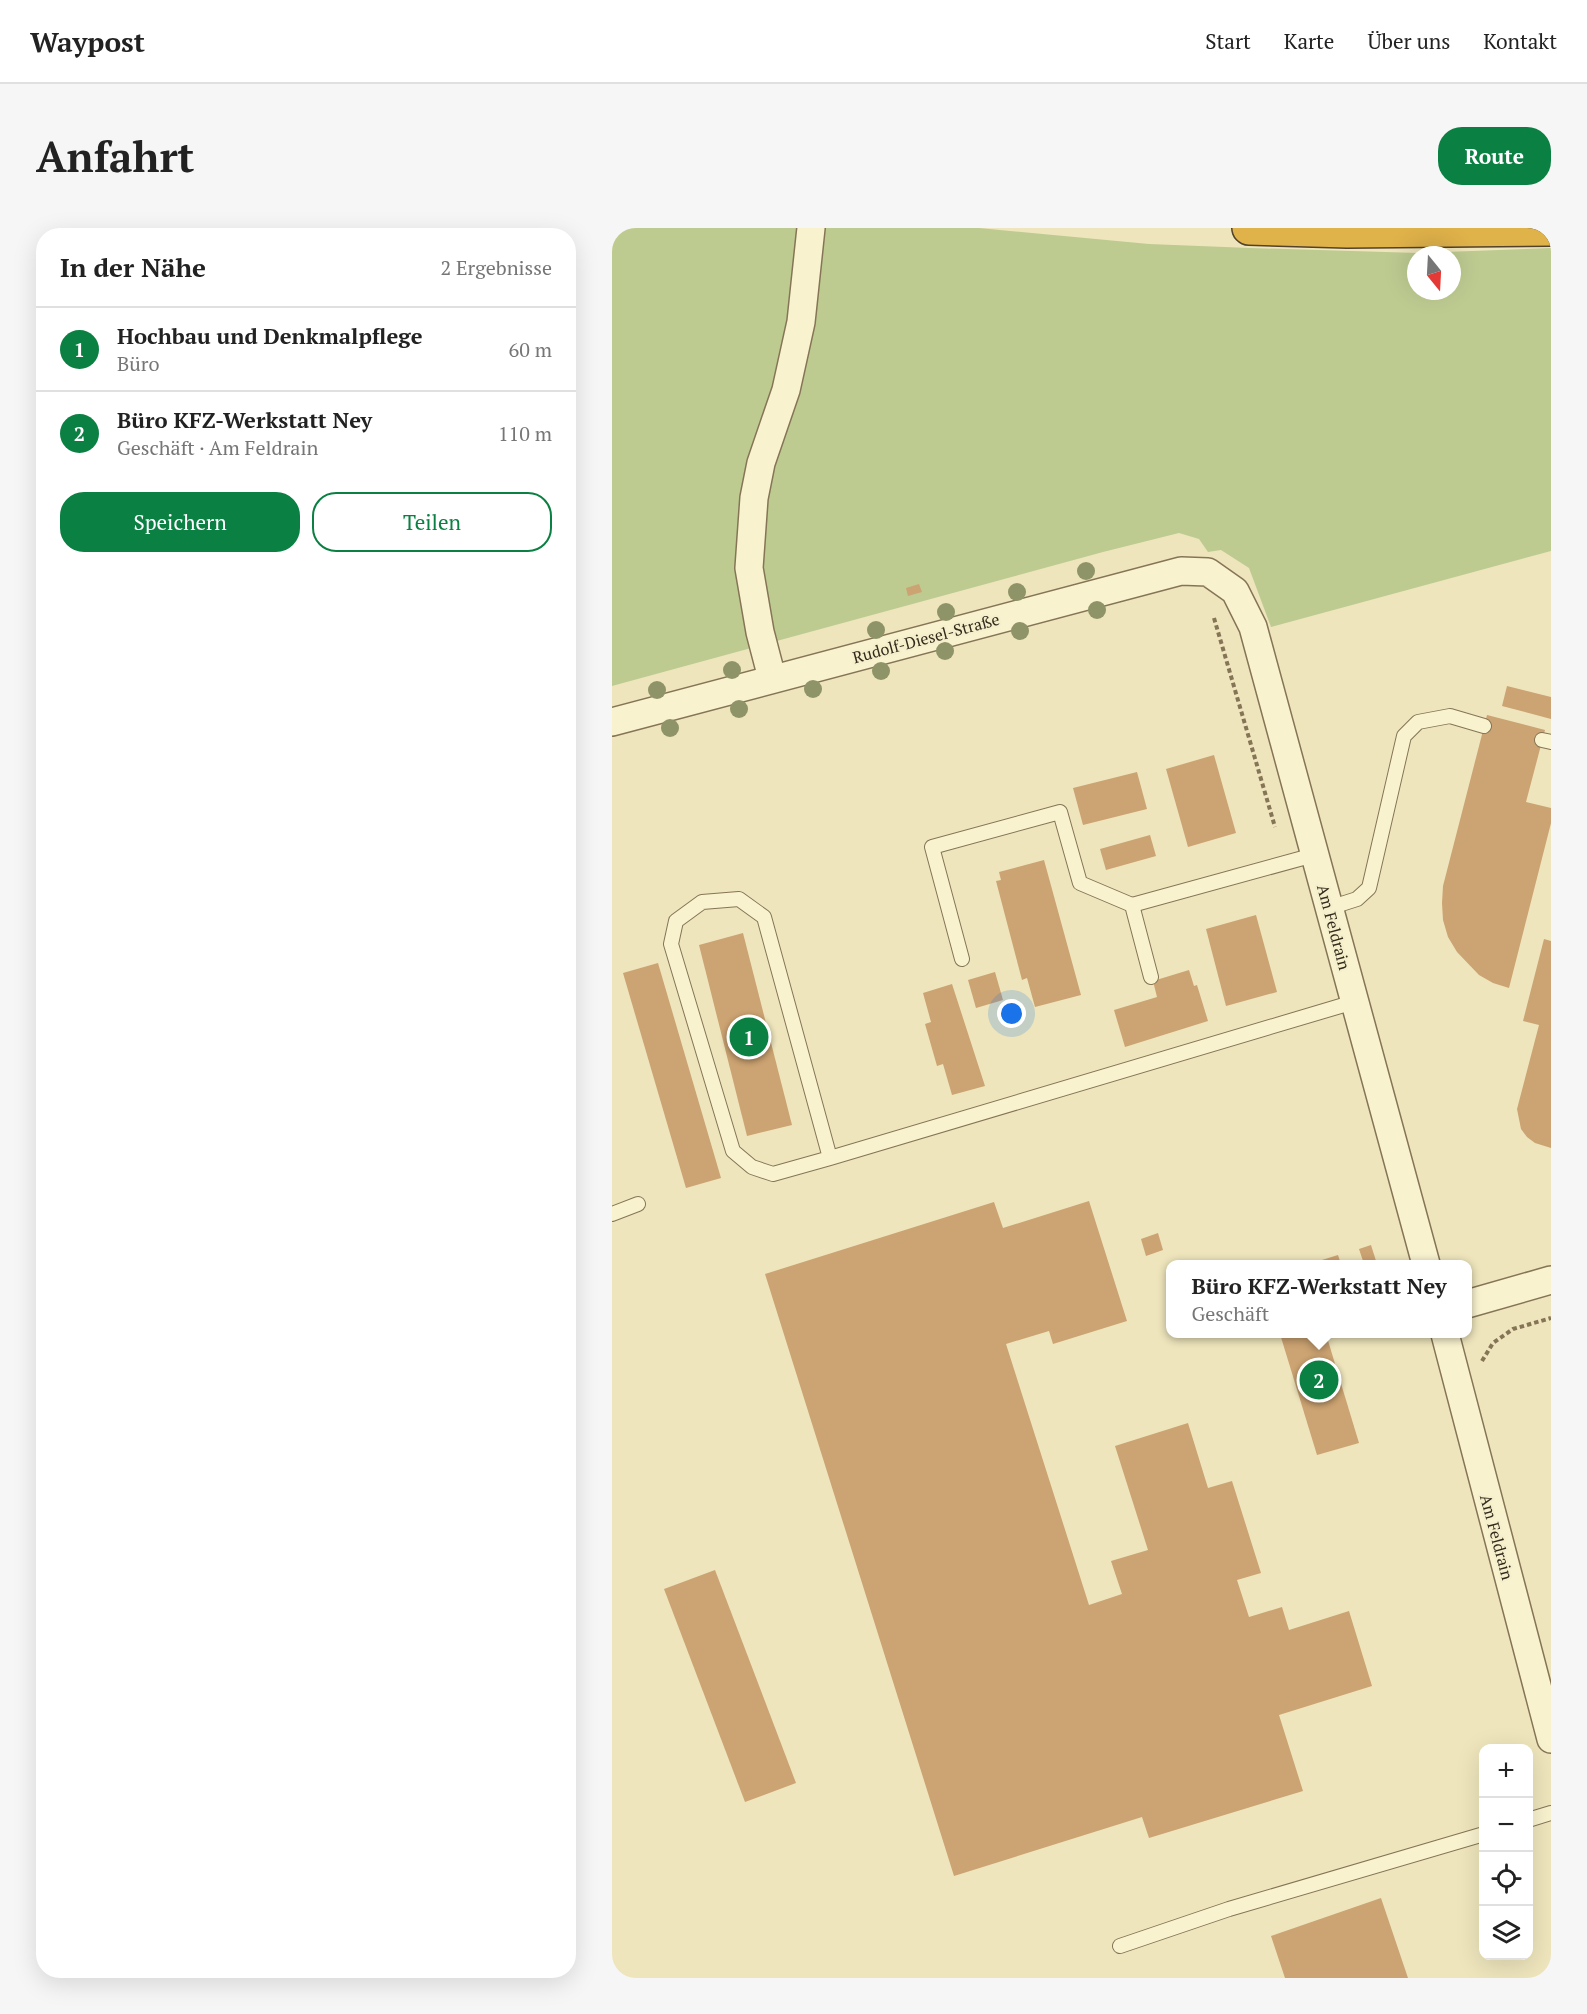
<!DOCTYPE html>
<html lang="de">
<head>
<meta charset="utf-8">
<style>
	:root { --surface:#fff; --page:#f6f6f6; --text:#222; --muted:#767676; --line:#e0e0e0; --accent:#0b8043 }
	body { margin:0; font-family:"PT Serif",serif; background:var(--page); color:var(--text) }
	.controls { position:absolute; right:18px; bottom:18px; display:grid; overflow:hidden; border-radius:12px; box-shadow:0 6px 24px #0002 }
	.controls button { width:54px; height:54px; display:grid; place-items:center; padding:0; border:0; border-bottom:2px solid var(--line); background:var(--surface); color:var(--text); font:30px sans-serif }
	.compass { position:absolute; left:795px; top:18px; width:54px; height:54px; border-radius:50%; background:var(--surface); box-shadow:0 6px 24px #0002; rotate:162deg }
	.you { position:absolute; left:400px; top:786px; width:21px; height:21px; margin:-15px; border:4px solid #fff; border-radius:50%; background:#1a73e8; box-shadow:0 0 0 9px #1a73e833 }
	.badge { display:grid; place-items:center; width:39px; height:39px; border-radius:50%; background:var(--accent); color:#fff; font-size:20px; font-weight:700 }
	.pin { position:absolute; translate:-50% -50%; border:3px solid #fff; box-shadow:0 2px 6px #0006 }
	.popup { position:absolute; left:554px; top:1032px; width:306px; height:78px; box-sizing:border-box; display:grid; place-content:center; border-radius:12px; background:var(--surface); filter:drop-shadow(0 2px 4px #0005); font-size:20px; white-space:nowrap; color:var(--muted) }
	.popup b { font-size:22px; color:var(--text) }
	.popup::after { content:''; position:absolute; left:50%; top:100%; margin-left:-12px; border:12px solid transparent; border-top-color:var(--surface) }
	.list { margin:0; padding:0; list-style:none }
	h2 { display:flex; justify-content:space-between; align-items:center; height:78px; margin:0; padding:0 24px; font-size:26px }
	h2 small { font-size:20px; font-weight:400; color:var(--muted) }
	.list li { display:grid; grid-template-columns:39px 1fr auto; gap:18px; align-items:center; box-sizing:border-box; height:84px; padding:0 24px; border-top:2px solid var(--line) }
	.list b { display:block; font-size:22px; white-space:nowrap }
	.list p { margin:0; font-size:20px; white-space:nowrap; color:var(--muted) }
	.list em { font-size:20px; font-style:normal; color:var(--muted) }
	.actions { display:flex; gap:12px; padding:18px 24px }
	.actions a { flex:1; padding:14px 0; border:2px solid var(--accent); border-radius:24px; text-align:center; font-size:21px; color:var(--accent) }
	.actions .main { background:var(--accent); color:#fff }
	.icon { flex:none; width:33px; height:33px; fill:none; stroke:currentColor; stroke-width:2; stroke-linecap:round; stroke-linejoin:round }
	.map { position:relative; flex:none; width:939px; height:1750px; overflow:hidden; border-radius:24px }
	header { display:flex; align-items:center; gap:36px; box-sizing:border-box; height:84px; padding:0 30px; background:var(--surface); border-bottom:2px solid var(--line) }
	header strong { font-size:28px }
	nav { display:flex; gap:33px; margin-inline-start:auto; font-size:21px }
	.intro { display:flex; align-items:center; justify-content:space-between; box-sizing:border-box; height:144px; padding:0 36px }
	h1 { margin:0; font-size:42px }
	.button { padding:15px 27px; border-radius:24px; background:var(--accent); color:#fff; font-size:21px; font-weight:700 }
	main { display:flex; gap:36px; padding:0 36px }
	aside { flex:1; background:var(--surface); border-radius:24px; box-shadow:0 6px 24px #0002 }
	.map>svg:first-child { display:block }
	.green { fill:#bdcb91; fill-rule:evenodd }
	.building { fill:#cca372 }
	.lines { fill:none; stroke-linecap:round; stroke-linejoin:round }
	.lane-casing { stroke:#857556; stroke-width:16 }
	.street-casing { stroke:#857556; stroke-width:30 }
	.highway-casing { stroke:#52422b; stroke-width:36 }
	.path { stroke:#857556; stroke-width:4; stroke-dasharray:4.5 3; stroke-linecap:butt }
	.lane { stroke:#f9f2cf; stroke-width:14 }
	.street { stroke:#f9f2cf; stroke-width:27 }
	.highway { stroke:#e0b24a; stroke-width:33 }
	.tree { fill:#8e9467 }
	.labels { text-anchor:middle; stroke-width:4.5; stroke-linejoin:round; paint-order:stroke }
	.street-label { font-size:16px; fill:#342a1b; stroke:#f5efcc }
</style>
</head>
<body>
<header>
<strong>Waypost</strong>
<nav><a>Start</a><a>Karte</a><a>Über uns</a><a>Kontakt</a></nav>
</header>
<div class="intro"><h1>Anfahrt</h1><a class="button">Route</a></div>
<main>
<aside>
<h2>In der Nähe<small>2 Ergebnisse</small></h2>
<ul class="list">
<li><span class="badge">1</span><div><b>Hochbau und Denkmalpflege</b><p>Büro</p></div><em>60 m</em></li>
<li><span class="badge">2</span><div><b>Büro KFZ-Werkstatt Ney</b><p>Geschäft · Am Feldrain</p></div><em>110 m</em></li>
</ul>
<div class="actions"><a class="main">Speichern</a><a>Teilen</a></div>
</aside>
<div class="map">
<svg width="939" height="1750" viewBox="0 0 939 1750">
	<rect width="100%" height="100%" fill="#eee5bc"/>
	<path class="green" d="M0,0h367l170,16 101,4 168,5 133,-5v303l-280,76 -22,-59 -28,-18 -13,2 -9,-13 -20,-6 -76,19 -491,134zM804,27h36v36h-36z"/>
	<g class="building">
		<polygon points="307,356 310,364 296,368 294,360"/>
		<polygon points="895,458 939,469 939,491 890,478"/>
		<polygon points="875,487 933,502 914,574 939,580 939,595 897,760 881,755 867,747 845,724 836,709 831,692 830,675 831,658"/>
		<polygon points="602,527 624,605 576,619 554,541"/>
		<polygon points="525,544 535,581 471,597 461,560"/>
		<polygon points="538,607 544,628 494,642 488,621"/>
		<polygon points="432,632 469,767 423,779 415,750 410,752 384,653 389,652 387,644"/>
		<polygon points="644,687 665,764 614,778 594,701"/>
		<polygon points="131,705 180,897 135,908 87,717"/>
		<polygon points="932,711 939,713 939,920 923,915 915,909 909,901 905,881 927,797 911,793"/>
		<polygon points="46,735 109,950 74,960 11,745"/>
		<polygon points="577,742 582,758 585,757 596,793 513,819 502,782 545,769 541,753"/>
		<polygon points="383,744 391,772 364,780 356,752"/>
		<polygon points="340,756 373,858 340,867 331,836 325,838 313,796 319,794 311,765"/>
		<polygon points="477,973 515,1093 441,1116 437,1103 394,1116 477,1377 510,1366 499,1333 536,1322 503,1218 576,1195 596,1260 620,1253 649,1345 625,1352 637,1389 670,1379 677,1402 737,1383 760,1458 667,1487 691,1563 537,1610 530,1589 342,1648 153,1046 382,974 391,1000"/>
		<polygon points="546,1005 551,1022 534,1028 529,1011"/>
		<polygon points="759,1017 765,1036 752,1036 747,1021"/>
		<polygon points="726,1027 729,1036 697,1036"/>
		<polygon points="668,1106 714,1106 747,1215 705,1227"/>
		<polygon points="103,1342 184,1555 133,1574 52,1361"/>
		<polygon points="769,1670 796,1750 673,1750 659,1708"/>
	</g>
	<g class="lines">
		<defs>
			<g id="lane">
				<polyline points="930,512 939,514"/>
				<polyline points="520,677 702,627"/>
				<polyline points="717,680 745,671 757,660 792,508 806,494 838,488 872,498"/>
				<polyline points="350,731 320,619 448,584 468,655 520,677 539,749"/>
				<polyline points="218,930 152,689 127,671 90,674 64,693 59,716 121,923 140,939 161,946 218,930 742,774"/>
				<polyline points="0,986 26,976"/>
				<polyline points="916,1592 939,1585"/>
				<polyline points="508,1718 617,1681 872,1606"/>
			</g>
			<g id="street">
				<polyline points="160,450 148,404 137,340 142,270 149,235 174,162 189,94 199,0"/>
				<polyline points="0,494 569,343 596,344 623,363 641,399 814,1036"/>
				<polyline points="855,1076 939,1052"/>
				<polyline points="833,1106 939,1511"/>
			</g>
			<polyline id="highway" points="637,0 735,3 939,1"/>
		</defs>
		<use href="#lane" class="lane-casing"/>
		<use href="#street" class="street-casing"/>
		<use href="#highway" class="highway-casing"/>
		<g class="path">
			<polyline points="602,390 663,599"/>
			<polyline points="870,1133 881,1115 901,1101 939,1090"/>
		</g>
		<use href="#lane" class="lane"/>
		<use href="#street" class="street"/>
		<use href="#highway" class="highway"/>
	</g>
	<g class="tree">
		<circle cx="474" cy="343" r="9"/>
		<circle cx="405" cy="364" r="9"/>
		<circle cx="485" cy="382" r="9"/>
		<circle cx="334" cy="384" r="9"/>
		<circle cx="264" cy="402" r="9"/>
		<circle cx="408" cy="403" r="9"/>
		<circle cx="333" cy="423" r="9"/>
		<circle cx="120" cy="442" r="9"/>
		<circle cx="269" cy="443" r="9"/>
		<circle cx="201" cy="461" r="9"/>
		<circle cx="45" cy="462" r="9"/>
		<circle cx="127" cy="481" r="9"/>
		<circle cx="58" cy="500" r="9"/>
	</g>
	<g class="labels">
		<g class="street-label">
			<text transform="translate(314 410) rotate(-15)" y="6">Rudolf-Diesel-Straße</text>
			<text transform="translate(722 699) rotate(75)" y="6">Am Feldrain</text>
			<text transform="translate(885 1309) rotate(75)" y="6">Am Feldrain</text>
		</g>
	</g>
</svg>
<div class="controls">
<button>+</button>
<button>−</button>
<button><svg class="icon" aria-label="locate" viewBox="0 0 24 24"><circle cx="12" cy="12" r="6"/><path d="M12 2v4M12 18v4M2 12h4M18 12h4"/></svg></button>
<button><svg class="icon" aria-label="layers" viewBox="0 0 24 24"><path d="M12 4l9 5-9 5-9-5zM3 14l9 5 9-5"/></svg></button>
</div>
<svg class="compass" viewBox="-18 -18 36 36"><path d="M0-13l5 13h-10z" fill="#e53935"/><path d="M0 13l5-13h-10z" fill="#767676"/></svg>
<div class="you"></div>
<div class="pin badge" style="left:137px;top:809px">1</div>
<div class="pin badge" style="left:707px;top:1152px">2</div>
<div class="popup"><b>Büro KFZ-Werkstatt Ney</b>Geschäft</div>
</div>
</main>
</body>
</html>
